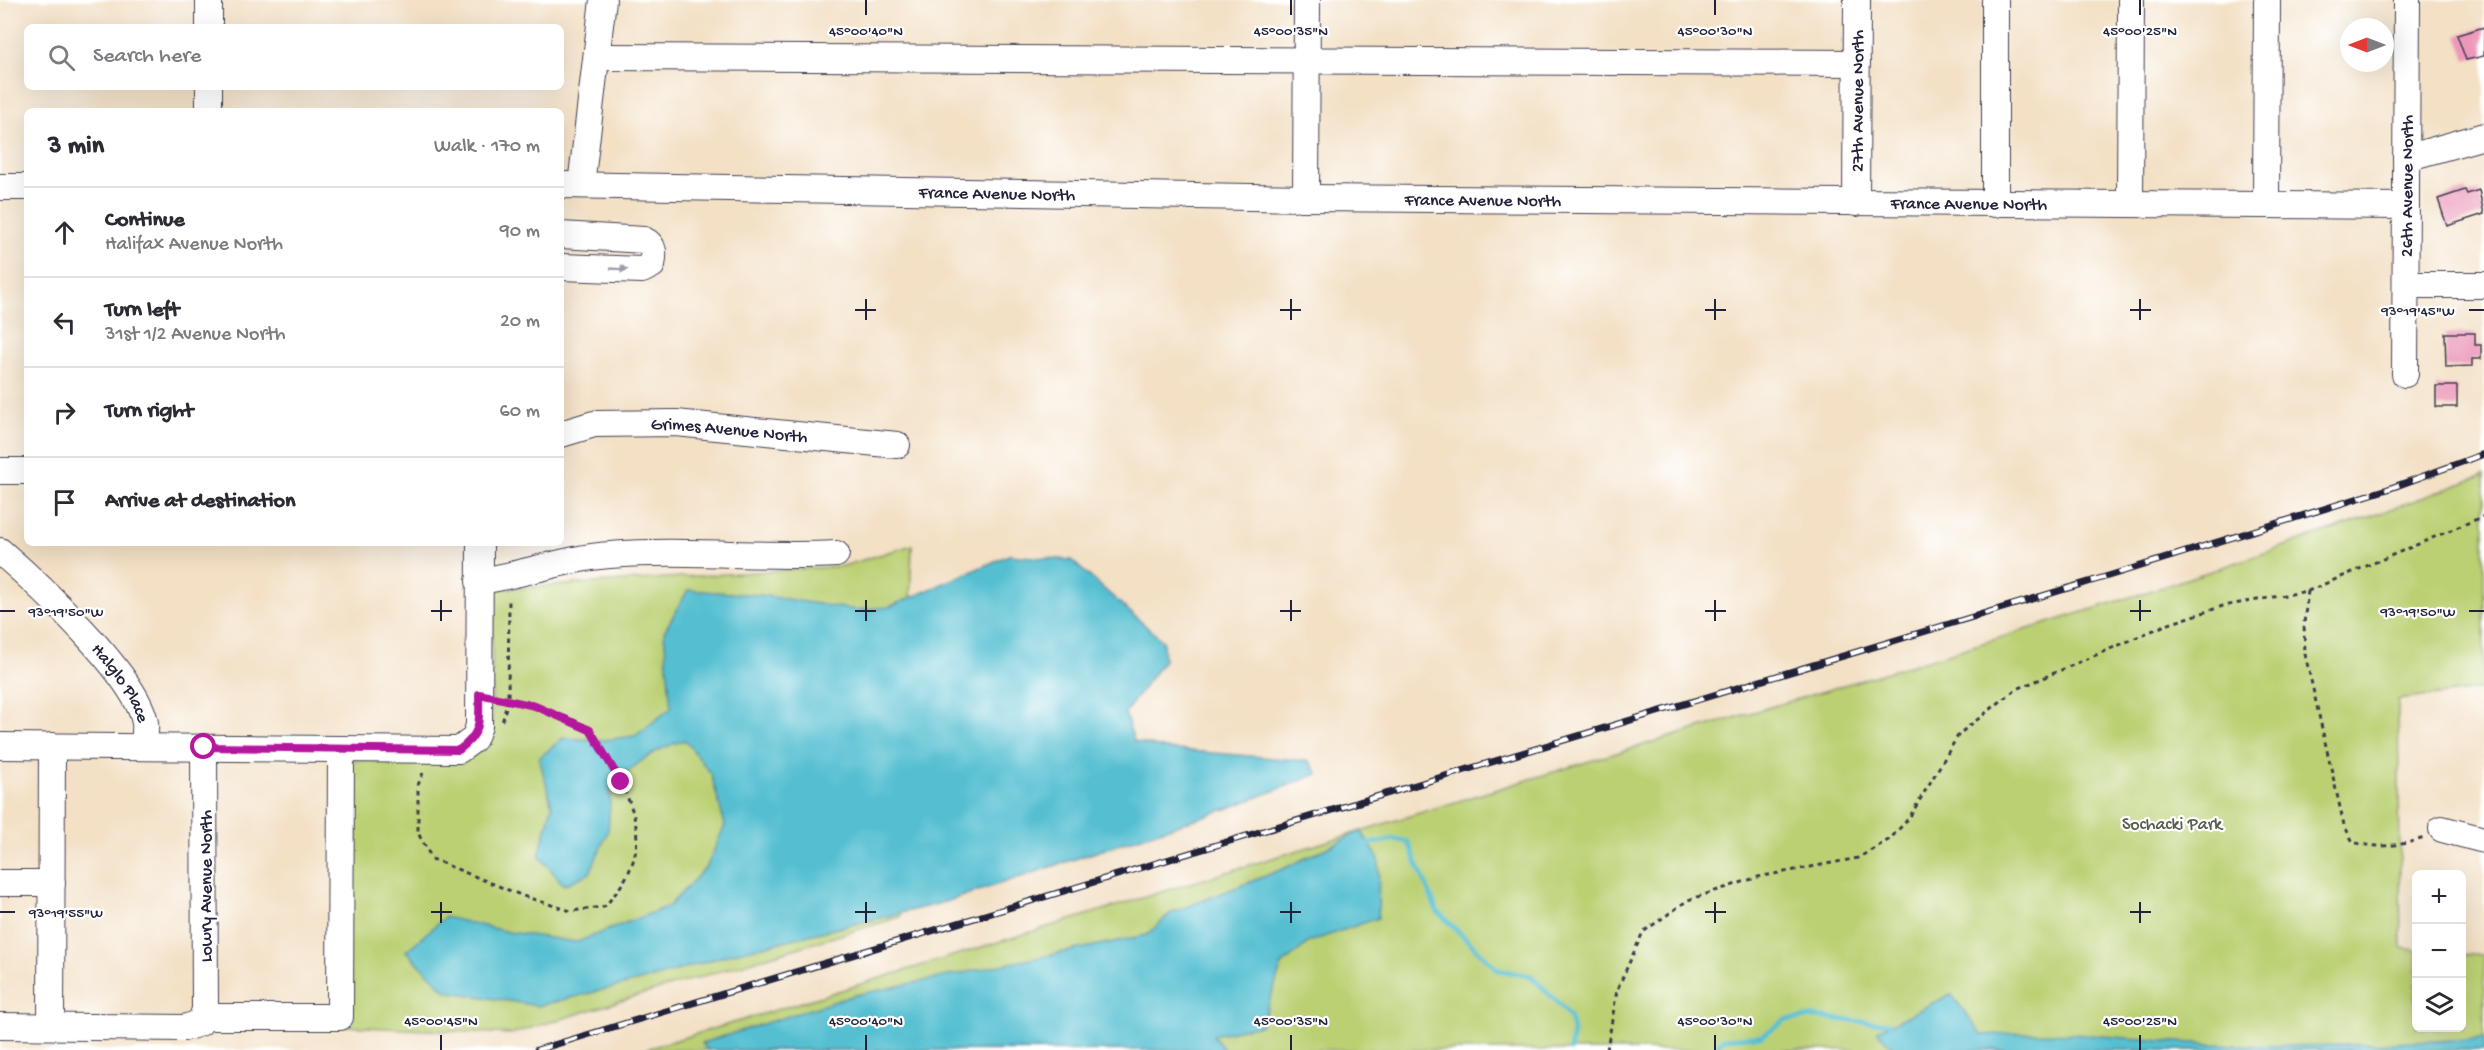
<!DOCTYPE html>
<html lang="en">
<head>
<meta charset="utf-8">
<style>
	:root { --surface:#fff; --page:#f7f7f7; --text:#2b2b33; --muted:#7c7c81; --line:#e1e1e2 }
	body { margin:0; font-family:"Gochi Hand",sans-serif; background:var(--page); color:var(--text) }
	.controls { position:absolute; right:18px; bottom:18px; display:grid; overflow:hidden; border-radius:9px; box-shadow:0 6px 24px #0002 }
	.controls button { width:54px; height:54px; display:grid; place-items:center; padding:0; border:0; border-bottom:2px solid var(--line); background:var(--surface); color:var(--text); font:30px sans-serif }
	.compass { position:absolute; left:2340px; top:18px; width:54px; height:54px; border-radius:50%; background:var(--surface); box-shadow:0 6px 24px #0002; rotate:270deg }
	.stop { position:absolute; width:18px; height:18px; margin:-14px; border:4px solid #b5179e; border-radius:50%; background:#fff }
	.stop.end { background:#b5179e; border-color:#fff; box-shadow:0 2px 6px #0008 }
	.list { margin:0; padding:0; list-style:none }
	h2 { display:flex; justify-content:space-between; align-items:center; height:78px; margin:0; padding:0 24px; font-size:26px }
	h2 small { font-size:20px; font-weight:400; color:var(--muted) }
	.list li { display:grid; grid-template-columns:39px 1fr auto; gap:18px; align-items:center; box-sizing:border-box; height:90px; padding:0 24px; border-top:2px solid var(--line) }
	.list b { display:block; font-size:22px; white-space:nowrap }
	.list p { margin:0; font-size:20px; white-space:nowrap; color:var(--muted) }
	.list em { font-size:20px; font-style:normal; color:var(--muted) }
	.icon { flex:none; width:33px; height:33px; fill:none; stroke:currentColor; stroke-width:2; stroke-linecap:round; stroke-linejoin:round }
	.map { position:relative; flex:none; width:2484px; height:1050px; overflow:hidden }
	.search { position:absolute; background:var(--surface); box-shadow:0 6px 24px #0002; left:24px; top:24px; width:540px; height:66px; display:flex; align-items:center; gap:15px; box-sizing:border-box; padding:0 21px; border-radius:9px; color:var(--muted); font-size:22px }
	.panel { position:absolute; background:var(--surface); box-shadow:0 6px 24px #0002; left:24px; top:108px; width:540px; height:438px; border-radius:9px }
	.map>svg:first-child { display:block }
	.green { fill:#bbd073; stroke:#6e7957; stroke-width:1.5 }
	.water { fill:#55bfd1; stroke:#3c7086; stroke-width:1.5 }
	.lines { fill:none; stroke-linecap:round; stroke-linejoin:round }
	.stream { stroke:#55bfd1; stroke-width:5 }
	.building { fill:#ec98ba }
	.minor-casing { stroke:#413e50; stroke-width:28 }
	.path { stroke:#413e50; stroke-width:3; stroke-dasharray:4.5 4.5; stroke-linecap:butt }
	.minor { stroke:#fff; stroke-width:26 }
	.rail-casing { stroke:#22223b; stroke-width:7 }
	.rail { stroke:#fff; stroke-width:4.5; stroke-dasharray:14; stroke-linecap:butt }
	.oneway { fill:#9c9ca7 }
	.route { stroke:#b5179e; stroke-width:8 }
	.ticks { fill:none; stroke:#22223b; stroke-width:2 }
	.labels { text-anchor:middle; stroke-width:4.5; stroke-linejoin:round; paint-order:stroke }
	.street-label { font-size:18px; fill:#22223b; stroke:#fff }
	.park-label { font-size:18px; fill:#585f4f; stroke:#fff }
	.ticks-label { font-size:15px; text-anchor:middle; fill:#22223b; stroke:#fff; stroke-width:4.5; stroke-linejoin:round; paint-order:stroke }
</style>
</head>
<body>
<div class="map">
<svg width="2484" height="1050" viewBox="0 0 2484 1050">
	<rect width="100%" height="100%" fill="#fff"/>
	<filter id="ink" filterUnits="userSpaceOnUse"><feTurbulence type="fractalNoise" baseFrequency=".0167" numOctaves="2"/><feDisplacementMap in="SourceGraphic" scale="12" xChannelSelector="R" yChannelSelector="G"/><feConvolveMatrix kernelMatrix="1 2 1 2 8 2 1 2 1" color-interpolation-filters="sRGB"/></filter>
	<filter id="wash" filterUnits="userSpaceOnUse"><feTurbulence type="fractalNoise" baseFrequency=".008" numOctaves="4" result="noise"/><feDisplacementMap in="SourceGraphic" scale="24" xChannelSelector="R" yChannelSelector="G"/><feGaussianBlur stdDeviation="1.35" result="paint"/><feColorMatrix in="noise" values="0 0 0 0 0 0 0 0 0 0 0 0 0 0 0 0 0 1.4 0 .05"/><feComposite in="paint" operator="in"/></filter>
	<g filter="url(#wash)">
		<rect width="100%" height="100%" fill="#f3e0c5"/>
		<g class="green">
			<path d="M2484,475v214l-86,11 3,248 15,2v78h46v-74l22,2v94h-1841c291,-87 581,-178 871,-266 325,-99 652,-189 970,-309z"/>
			<path d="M912,545l-12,372 -389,117 -168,-8 4,-266 115,3c14,-8 23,-14 30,-29v-144l351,-24z"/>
		</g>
		<g class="water">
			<path d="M1009,555l62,5 92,81 1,19 -39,53 9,28 32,8 143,12 9,13 -86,33 -290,96 -208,50 -78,24 -118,29 -92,-15 -40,-40 39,-34 64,15 68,10 92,-36 38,-40 18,-41 -14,-51 -26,-34c-33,10 -50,24 -74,47l-3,44 -18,42 -26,12 -25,-29 13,-50 -13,-48 24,-20 41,2 31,-4 36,-28 -7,-76 24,-42 72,5 97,15 32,-3z"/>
			<polygon points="1361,831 1379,859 1378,918 1309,942 1282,965 1261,1025 1213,1035 1224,1050 707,1050 702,1043 855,995 1147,935 1171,913 1283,869"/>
			<path d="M1951,994l31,41c77,-7 155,6 232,9 90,5 181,-1 270,-6v12h-589l-18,-19z"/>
		</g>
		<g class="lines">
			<g class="stream">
				<polyline points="1369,844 1395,839 1408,842 1437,911 1498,970 1531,976 1562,1007 1570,1018 1573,1031 1570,1050"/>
				<polyline points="1715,1050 1723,1039 1762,1036 1785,1020 1814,1017 1889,1024"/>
			</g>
		</g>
		<g id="blocks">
			<g class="building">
				<polygon points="2484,27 2484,56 2466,60 2457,35"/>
				<polygon points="2465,190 2467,194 2479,190 2484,214 2447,226 2438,199"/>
				<polygon points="2445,333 2475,333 2475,345 2481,345 2481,359 2472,359 2472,366 2446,367"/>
				<rect x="2436" y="386" width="21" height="21"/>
			</g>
		</g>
	</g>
	<g filter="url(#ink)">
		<use href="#blocks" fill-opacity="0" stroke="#413e50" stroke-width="1.5"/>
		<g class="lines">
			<defs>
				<g id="minor">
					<polyline points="209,0 209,27"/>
					<polyline points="1995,0 1995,204"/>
					<polyline points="597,57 1857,63"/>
					<polyline points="209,87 209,111"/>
					<polyline points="2406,158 2484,136"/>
					<path id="s1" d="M561,185l745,13 1100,8"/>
					<polyline points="581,185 603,0"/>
					<polyline points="0,187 27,187"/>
					<polyline points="1306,198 1307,0"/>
					<path id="s2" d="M1856,203l1,-203"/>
					<polyline points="2130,204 2131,0"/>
					<polyline points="2266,205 2267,0"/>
					<path d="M561,235l83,5c11,5 10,15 8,25l-10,5 -81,-3"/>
					<polyline points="2406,285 2484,285"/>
					<path id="s3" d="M2405,374l2,-374"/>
					<path id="s4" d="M561,434l33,-10 82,-1 221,22"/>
					<polyline points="0,471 27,471"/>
					<path id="s5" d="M0,551c36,31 138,126 145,172 1,7 -1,16 -1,23"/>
					<path d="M479,581c45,-6 86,-23 131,-26 75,-6 150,3 226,-1"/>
					<polyline points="0,746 459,750 474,739 479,726 480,543"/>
					<polyline points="2442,829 2484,840"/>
					<polyline points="0,883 52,883"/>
					<polyline points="203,1017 340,1017 341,749"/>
					<polyline points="0,1026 184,1028 200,1023 205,1010 204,747"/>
					<polyline points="51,1026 52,746"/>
				</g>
			</defs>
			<use href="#minor" class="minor-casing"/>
			<g class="path">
				<path d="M2308,591l-4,32 1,31 39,171 9,17c23,7 48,4 71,-4"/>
				<polyline points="502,698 508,699 509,598"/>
				<path d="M423,773l-5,12v48l14,26 91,37 48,15 33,-4c45,-49 40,-86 7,-141 -6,-11 -12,-28 -21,-36 -12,-11 -64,-27 -82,-31l-6,24"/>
				<polyline points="1607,1050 1617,990 1643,932 1688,900 1758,877 1858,858 1890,839 1909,818 1959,734 2015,690 2163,626 2223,606 2308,591 2484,516"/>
			</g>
			<use href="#minor" class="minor"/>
			<defs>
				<polyline id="rail" points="537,1050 2105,577 2388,489 2484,454"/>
			</defs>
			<use href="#rail" class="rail-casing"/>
			<use href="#rail" class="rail"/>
		</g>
		<defs><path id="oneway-solid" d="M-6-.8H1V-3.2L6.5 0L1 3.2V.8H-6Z" transform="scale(1.5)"/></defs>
		<use class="oneway" href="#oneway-solid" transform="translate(619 269) rotate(3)"/>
	</g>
	<g class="lines" filter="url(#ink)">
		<path class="route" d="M204,747l255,3c24,-18 20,-29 20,-56l56,12 55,24 31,52"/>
	</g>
	<path class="ticks" d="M866,0v15M1291,0v15M1715,0v15M2140,0v15M866,299v21M1291,299v21M1715,299v21M2140,299v21M855,310h21M1280,310h21M1705,310h21M2130,310h21M2469,310h15M441,600v21M866,600v21M1291,600v21M1715,600v21M2140,600v21M0,611h15M431,611h21M855,611h21M1280,611h21M1705,611h21M2130,611h21M2469,611h15M441,902v21M866,902v21M1291,902v21M1715,902v21M2140,902v21M0,912h15M431,912h21M855,912h21M1280,912h21M1705,912h21M2130,912h21M441,1035v15M866,1035v15M1291,1035v15M1715,1035v15M2140,1035v15"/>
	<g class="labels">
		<g class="street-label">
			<text dy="6" stroke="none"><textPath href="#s2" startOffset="102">27th Avenue North</textPath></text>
			<text dy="6" stroke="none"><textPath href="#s3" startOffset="188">26th Avenue North</textPath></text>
			<text dy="6" stroke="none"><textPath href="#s1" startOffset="436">France Avenue North</textPath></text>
			<text dy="6" stroke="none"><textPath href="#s1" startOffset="922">France Avenue North</textPath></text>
			<text dy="6" stroke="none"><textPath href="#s1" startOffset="1408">France Avenue North</textPath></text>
			<text dy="6" stroke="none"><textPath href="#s4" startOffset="170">Grimes Avenue North</textPath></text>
			<text dy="6" stroke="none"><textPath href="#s5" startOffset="180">Halglo Place</textPath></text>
			<text transform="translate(205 886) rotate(-90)" y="6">Lowry Avenue North</text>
		</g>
		<g class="park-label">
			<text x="2172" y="829">Sochacki Park</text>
		</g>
	</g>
	<g class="ticks-label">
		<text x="866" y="35">45°00'40"N</text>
		<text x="1291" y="35">45°00'35"N</text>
		<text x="1715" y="35">45°00'30"N</text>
		<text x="2140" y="35">45°00'25"N</text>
		<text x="2418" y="315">93°19'45"W</text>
		<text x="2418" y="616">93°19'50"W</text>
		<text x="66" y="616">93°19'50"W</text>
		<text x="66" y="917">93°19'55"W</text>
		<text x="441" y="1025">45°00'45"N</text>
		<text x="866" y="1025">45°00'40"N</text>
		<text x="1291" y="1025">45°00'35"N</text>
		<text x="1715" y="1025">45°00'30"N</text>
		<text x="2140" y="1025">45°00'25"N</text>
	</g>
</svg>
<div class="controls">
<button>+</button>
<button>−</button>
<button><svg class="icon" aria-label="layers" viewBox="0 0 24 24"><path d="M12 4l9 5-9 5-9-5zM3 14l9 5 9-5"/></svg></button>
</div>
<svg class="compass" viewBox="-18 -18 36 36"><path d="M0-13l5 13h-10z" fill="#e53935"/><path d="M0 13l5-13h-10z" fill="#7c7c81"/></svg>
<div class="stop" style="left:204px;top:747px"></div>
<div class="stop end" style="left:621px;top:782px"></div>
<div class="search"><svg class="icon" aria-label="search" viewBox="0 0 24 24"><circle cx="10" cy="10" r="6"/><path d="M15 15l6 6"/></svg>Search here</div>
<section class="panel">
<h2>3 min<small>Walk · 170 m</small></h2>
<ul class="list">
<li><svg class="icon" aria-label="ahead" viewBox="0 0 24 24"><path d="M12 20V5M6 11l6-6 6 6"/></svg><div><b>Continue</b><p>Halifax Avenue North</p></div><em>90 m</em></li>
<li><svg class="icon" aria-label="left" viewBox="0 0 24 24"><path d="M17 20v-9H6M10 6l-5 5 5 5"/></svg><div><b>Turn left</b><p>31st 1/2 Avenue North</p></div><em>20 m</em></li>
<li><svg class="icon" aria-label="right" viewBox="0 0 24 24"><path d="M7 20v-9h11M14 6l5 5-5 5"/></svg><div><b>Turn right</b></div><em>60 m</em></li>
<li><svg class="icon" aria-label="arrive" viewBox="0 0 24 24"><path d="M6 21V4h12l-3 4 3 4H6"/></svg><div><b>Arrive at destination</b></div></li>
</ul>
</section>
</div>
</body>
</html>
